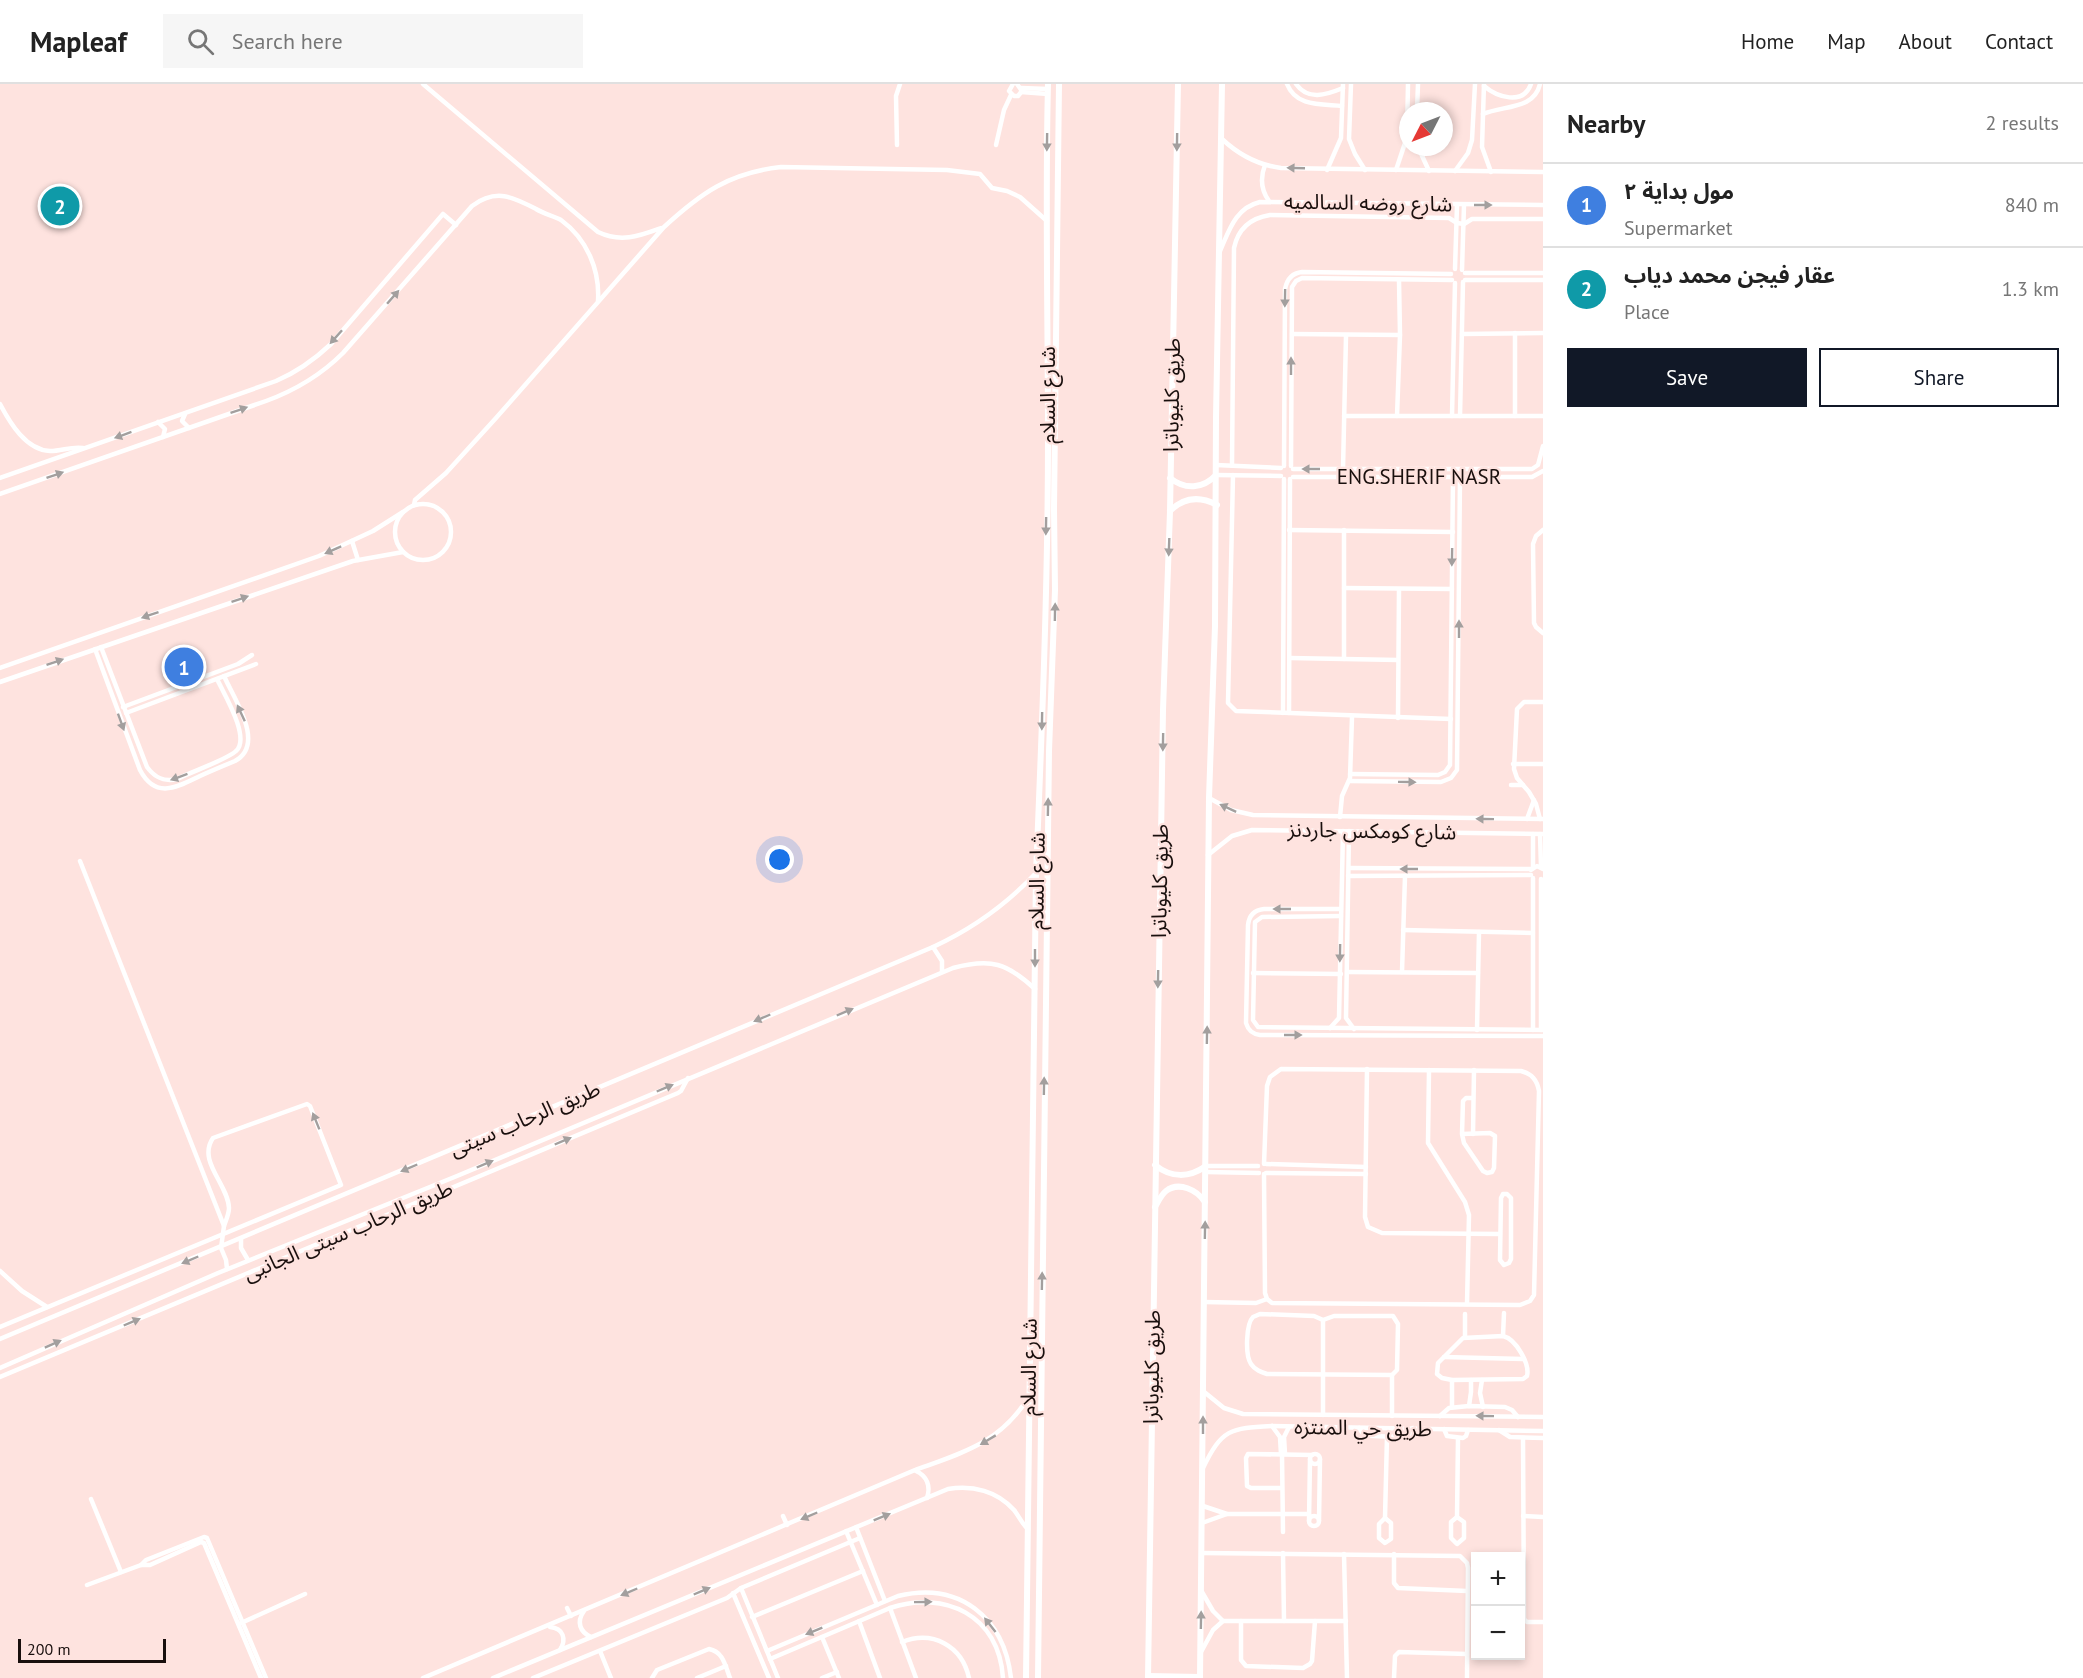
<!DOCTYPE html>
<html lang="en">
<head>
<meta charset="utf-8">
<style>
	:root { --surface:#fff; --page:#f6f6f6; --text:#222; --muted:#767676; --line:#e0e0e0; --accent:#111827 }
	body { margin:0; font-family:"PT Sans","Noto Sans Arabic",sans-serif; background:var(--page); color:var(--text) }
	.controls { position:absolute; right:18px; bottom:18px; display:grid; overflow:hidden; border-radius:0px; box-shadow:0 3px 9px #0003 }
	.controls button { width:54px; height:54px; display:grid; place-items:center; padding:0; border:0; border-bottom:2px solid var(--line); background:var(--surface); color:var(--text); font:30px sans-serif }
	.compass { position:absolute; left:1399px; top:18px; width:54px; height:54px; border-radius:50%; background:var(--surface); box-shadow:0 3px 9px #0003; rotate:228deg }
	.scale { position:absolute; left:18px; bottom:15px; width:148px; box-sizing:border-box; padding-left:6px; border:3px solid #190f0d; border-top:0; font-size:16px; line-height:21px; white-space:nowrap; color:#190f0d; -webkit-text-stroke:4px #fee3df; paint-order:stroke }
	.you { position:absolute; left:780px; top:776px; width:21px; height:21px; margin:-15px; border:4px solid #fff; border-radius:50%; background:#1a73e8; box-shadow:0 0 0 9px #1a73e833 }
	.badge { display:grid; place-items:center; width:39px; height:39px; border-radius:50%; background:var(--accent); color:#fff; font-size:20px; font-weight:700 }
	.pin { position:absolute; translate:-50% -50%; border:3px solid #fff; box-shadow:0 2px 6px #0006 }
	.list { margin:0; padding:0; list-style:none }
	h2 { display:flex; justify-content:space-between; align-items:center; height:78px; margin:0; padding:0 24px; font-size:26px }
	h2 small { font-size:20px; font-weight:400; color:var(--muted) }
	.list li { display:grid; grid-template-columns:39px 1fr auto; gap:18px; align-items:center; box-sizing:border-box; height:84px; padding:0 24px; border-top:2px solid var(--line) }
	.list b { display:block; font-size:22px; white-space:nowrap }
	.list p { margin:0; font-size:20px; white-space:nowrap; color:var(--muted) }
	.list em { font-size:20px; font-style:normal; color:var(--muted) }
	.actions { display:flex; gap:12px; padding:18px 24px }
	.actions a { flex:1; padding:14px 0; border:2px solid var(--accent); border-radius:0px; text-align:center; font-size:21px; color:var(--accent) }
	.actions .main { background:var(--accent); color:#fff }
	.icon { flex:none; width:33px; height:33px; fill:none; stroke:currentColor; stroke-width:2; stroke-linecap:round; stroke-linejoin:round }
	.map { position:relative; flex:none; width:1543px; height:1594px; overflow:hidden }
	header { display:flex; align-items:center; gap:36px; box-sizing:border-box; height:84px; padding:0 30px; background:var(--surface); border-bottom:2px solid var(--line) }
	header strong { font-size:28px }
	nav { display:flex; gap:33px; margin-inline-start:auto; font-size:21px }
	.search { width:420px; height:54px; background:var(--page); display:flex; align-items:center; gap:15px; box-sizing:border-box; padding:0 21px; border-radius:0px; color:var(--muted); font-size:22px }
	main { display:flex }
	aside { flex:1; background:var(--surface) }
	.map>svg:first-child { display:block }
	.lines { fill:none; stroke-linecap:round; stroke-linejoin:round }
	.minor { stroke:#fff; stroke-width:4.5 }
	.major { stroke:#fff; stroke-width:6 }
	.oneway { fill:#a39f9e }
	.labels { text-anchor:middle; stroke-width:4.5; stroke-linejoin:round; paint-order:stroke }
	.street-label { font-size:21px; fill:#190f0d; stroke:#fee3df }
</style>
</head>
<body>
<header>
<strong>Mapleaf</strong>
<div class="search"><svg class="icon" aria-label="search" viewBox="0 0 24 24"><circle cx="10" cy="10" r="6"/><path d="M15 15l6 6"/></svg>Search here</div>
<nav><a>Home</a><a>Map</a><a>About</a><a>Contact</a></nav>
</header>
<main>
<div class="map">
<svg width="1543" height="1594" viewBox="0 0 1543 1594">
	<rect width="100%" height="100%" fill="#fee3df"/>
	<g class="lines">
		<g class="minor">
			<path d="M423,0l175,148c23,11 41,4 63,-4"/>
			<polyline points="1013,0 1009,7 1014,12 1018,12 1022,7 1017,0"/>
			<path d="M1287,0c9,23 34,20 55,22"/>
			<path d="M1296,0c12,17 30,11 47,4"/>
			<polyline points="1351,0 1349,55 1355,70 1365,86"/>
			<polyline points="1484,0 1482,63 1491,88"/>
			<path d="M1484,2c13,11 39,20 47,-2"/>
			<polyline points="1021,4 1048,5"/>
			<polyline points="1021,8 1048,10"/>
			<polyline points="1417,27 1418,0"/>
			<path d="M1483,30c21,-9 51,-4 57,-30"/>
			<path d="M1222,55c17,16 36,26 59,29l262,4"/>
			<polyline points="897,61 896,12 900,0"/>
			<polyline points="996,61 1004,26 1011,11"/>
			<polyline points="1418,63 1429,87"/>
			<path d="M1265,81c-5,13 -4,25 4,36"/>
			<polyline points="1327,86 1341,54 1343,0"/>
			<polyline points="1396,86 1407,53 1408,0"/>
			<polyline points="1455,87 1468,69 1472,56 1475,0"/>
			<path d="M1220,167c9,-20 15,-43 40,-49l283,3"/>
			<polyline points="1455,185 1457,121"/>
			<polyline points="1462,186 1464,121"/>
			<polyline points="1465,189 1543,189"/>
			<polyline points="1465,196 1543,196"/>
			<polyline points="1292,250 1400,251"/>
			<polyline points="1462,250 1543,249"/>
			<path d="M0,320c10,19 26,46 50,47 12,0 22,-5 33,-3"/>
			<polyline points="185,330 182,337 189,344"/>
			<polyline points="1344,332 1543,332"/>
			<polyline points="1397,332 1400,251 1399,196"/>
			<polyline points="1452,332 1455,199"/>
			<polyline points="1460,332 1463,198"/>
			<polyline points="1515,332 1515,249"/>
			<polyline points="158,338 165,345 163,353"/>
			<polyline points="1216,381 1281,384"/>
			<path d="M1232,381l2,-217c4,-19 17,-30 36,-33l179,3 8,5 7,1 8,-5h71"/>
			<path d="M1284,382l1,-177c2,-10 7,-16 17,-17l149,2"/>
			<polyline points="1291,382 1292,203 1296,197 1302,194 1452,196"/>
			<polyline points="1293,385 1532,385 1538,381 1543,362"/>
			<polyline points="1343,385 1346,252"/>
			<polyline points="1216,391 1281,392"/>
			<polyline points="1233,391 1228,619 1236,627 1451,635"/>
			<polyline points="1293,393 1532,393 1543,387"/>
			<path d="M0,394l276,-97c21,-9 38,-21 55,-37l112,-130 13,11"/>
			<path d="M0,410l266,-93c30,-11 55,-26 77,-48l129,-147c24,-18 41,-9 64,3 8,5 18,7 25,11 26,19 39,50 37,81"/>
			<circle cx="423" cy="448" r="28"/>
			<path d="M414,421l1,-5 31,-27 50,-55 168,-191c37,-34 65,-54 117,-60l166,3 33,4 12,14 15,3 13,6 27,24"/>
			<polyline points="1289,446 1453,448"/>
			<polyline points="1344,446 1344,575"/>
			<polyline points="1543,446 1536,452 1533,460 1534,539 1536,543 1543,549"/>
			<polyline points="352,457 358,476"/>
			<polyline points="1344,504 1452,505"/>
			<path d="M101,563l46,120c8,11 17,15 30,12 14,-7 51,-20 59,-28 15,-13 -12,-57 -19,-72"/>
			<path d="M95,565l45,121c16,30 37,17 60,6 11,-5 23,-10 35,-15 31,-17 -1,-62 -11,-85"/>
			<polyline points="1290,574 1398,576"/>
			<polyline points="0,584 319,472 373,447 403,428"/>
			<polyline points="0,598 353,477 403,468"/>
			<polyline points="123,623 238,580 252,571"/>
			<polyline points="126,629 256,580"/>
			<polyline points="1283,629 1284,395"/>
			<polyline points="1289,629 1290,395"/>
			<polyline points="1398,634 1399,505"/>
			<polyline points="1513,680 1543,680"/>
			<polyline points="1350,690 1438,691 1445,688 1450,681 1453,393"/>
			<polyline points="1349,697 1441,698 1451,694 1457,686 1460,393"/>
			<polyline points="1511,701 1523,701"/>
			<polyline points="1209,714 1231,726 1253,731 1543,735"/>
			<polyline points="1340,733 1342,712 1350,694 1352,633"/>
			<polyline points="1527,735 1534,716"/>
			<polyline points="1540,735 1536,720 1529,708 1517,694 1514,685 1517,625 1524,618 1543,618"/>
			<polyline points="1349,747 1346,934 1354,945"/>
			<polyline points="1533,750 1533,783"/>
			<polyline points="1540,750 1541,783"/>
			<polyline points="1208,771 1232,752 1252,746 1543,750"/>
			<polyline points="80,777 224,1142 221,1164 226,1176 227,1185"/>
			<polyline points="1349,784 1531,785"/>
			<polyline points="1531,786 1537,782 1543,785"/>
			<polyline points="1348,792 1531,791"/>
			<polyline points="1541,795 1541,946"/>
			<path d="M1341,825h-77c-10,1 -15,7 -16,16l-2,98c2,7 6,11 14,12l283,1"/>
			<polyline points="1341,832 1262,833 1255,838 1253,936 1258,943 1543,946"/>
			<polyline points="1403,846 1533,849"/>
			<polyline points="933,863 942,877 942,888"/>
			<polyline points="1347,888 1478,889"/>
			<polyline points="1402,888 1405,792"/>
			<polyline points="1253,889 1341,890"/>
			<polyline points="1330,944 1339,934 1343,747"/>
			<polyline points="1477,946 1479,848"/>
			<polyline points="1533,946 1533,794"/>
			<polyline points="1367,985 1365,1133 1368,1143 1382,1149 1500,1150"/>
			<polyline points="1429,986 1428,1059 1465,1118 1469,1131 1467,1220"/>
			<polyline points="1462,1050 1464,1059 1483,1087 1487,1089 1492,1088 1494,1084 1495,1052 1490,1049 1462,1050 1463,1017 1466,1014 1473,1014"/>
			<polyline points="1473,1050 1474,986"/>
			<polyline points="1266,1080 1366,1083"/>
			<polyline points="1206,1082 1258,1082"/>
			<polyline points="1206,1088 1259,1089"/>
			<polyline points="1266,1089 1366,1090"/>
			<path d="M1264,1090l1,119 2,6 5,4 248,2 10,-4 4,-6 5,-204c-2,-11 -7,-17 -18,-20l-240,-2 -11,8 -3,9 -3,78"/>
			<polygon points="1503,1110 1507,1110 1511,1114 1511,1175 1509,1179 1504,1181 1500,1176 1501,1114"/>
			<polyline points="241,1155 241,1164 248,1176"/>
			<polyline points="0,1187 22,1207 47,1223"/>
			<polyline points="1204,1218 1256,1219 1267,1215"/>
			<path d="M1260,1230l54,2 9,4 11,-4h59l5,8 -1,46 -5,5 -125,-1c-6,-2 -12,-4 -16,-10 -6,-9 -5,-40 2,-47z"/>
			<polyline points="1465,1230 1465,1253"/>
			<path d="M0,1243l341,-142 -31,-79 -3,-2 -94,34c-16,23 15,46 16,70 0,6 -3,12 -5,18"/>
			<path d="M1503,1252c13,3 27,28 24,40l-4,3 -71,1 -10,-2 -5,-4 1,-11 25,-25z"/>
			<polyline points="1503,1252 1504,1229"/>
			<path d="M0,1255l933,-392c39,-18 73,-42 103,-74"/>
			<polyline points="1444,1273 1523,1275"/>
			<path d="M0,1284l218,-95 239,-97 496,-208c38,-10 54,-5 82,21"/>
			<polyline points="0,1293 678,1009 681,1007 688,994"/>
			<polyline points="1452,1296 1452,1323"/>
			<polyline points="1482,1296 1480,1309 1483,1323"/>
			<polyline points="1203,1307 1224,1324 1243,1330 1543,1333"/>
			<polyline points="1469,1322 1471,1308 1471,1296"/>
			<polyline points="1323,1331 1323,1236"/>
			<polyline points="1392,1332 1392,1291"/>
			<polyline points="1440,1332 1449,1324 1469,1322 1505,1323 1512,1326 1518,1333"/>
			<polyline points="1272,1342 1280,1353 1281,1370"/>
			<path d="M1359,1344c3,4 2,5 7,7 9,2 37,2 45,-1l2,-6"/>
			<polyline points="1444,1345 1447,1352 1463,1354 1466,1352 1468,1346"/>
			<polyline points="1499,1346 1510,1353 1543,1354"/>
			<polyline points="1523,1354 1524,1535 1527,1538 1543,1538"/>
			<circle cx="1315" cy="1375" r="5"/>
			<polyline points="1282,1370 1283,1448"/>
			<polyline points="1285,1370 1284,1353 1289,1343"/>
			<path d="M1203,1384c19,-39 27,-40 69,-42l271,5"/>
			<path d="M916,1387c11,5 15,15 11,27"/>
			<polyline points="1282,1404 1251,1404 1247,1402 1246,1374 1248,1370 1312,1371"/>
			<polyline points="91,1415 121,1488"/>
			<polyline points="1203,1422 1227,1430 1309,1430"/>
			<circle cx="1314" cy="1437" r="5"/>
			<polyline points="783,1432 787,1441"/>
			<polyline points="1523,1432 1543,1433"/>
			<polyline points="1457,1433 1458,1354"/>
			<polygon points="1457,1433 1464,1438 1464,1454 1457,1460 1451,1454 1451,1438"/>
			<polyline points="1385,1434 1387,1352"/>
			<polygon points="1385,1434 1391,1439 1391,1455 1385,1459 1379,1454 1379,1440"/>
			<polyline points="1309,1437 1310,1375"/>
			<polyline points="1319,1437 1320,1375"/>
			<polyline points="1202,1439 1227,1430"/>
			<polyline points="856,1443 885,1517"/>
			<polyline points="846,1447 877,1521"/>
			<polyline points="1202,1469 1460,1472 1467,1479 1468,1484 1467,1594"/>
			<polyline points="1283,1469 1284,1537"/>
			<polyline points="1344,1470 1347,1594"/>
			<polyline points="1394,1470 1394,1499 1398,1504 1467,1507"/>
			<polyline points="141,1481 146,1476 204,1453 207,1454 266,1594"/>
			<polyline points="87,1501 141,1481 150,1481 201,1458 204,1459 261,1594"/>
			<polyline points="741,1504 778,1594"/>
			<polyline points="1202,1508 1213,1527 1223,1537"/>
			<polyline points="733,1509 769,1594"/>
			<polyline points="567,1524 571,1532"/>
			<polyline points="890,1524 916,1594"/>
			<path d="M584,1527c-8,11 -4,21 7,26"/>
			<polyline points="752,1533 863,1487"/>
			<polyline points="859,1537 880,1594"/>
			<polyline points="1241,1537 1241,1576 1246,1582 1303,1584 1310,1580 1312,1577 1315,1537"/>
			<polyline points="241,1539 305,1510"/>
			<path d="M550,1543c13,1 17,12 10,23"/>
			<polyline points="822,1553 839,1594"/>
			<path d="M902,1558c31,-12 60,4 67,36"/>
			<polyline points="600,1567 611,1594"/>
			<path d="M767,1567l131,-55c61,-15 106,21 113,82"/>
			<polyline points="1201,1568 1213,1546 1223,1537 1346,1537"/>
			<path d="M770,1575l120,-51c55,-18 109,7 113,70"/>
			<path d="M423,1594l492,-208c47,-17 85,-27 113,-72"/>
			<path d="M493,1594l455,-189c25,-4 49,2 66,21 5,6 8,14 14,19"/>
			<polyline points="533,1594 727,1514 741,1504 860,1454"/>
			<path d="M652,1594l5,-8 52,-21c15,3 16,17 21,29"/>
			<polyline points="697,1594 726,1582"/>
			<polyline points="822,1594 837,1588"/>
			<polyline points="1394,1594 1395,1572 1399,1568 1467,1570"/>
		</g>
		<g class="major">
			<path d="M1170,394c15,12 33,11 46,-3"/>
			<path d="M1170,427c14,-14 30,-15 47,-6"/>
			<path d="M1155,1081c16,13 34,13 51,1"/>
			<path d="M1155,1123c3,-5 6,-12 11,-16 13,-10 31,-1 39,11"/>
			<polyline points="1148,1592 1200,1593"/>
			<path d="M1026,1594l10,-805c6,-144 12,-290 12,-435 0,-118 -3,-236 0,-354"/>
			<polyline points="1038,1594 1049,667 1055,506 1054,425 1059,0"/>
			<polyline points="1148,1594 1163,626 1170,427 1178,0"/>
			<polyline points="1200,1594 1209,714 1215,542 1216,334 1222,0"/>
		</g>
	</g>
	<defs><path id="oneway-solid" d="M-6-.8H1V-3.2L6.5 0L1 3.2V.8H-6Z" transform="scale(1.5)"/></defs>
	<g class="oneway">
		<use href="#oneway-solid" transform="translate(1047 58) rotate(91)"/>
		<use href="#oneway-solid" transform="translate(1177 58) rotate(91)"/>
		<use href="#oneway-solid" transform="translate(1296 84) rotate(-178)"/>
		<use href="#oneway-solid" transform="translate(1483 121)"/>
		<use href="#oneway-solid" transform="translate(393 213) rotate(-49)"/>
		<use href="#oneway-solid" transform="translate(1285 214) rotate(91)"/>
		<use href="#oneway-solid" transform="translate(336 253) rotate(132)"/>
		<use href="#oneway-solid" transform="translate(1291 282) rotate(-90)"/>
		<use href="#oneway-solid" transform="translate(239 326) rotate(-19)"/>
		<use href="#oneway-solid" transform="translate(123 351) rotate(160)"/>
		<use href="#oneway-solid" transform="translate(1311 385) rotate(-180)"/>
		<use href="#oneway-solid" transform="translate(55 391) rotate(-19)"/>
		<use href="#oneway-solid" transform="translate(1046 442) rotate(91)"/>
		<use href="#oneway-solid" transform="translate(1169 463) rotate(92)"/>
		<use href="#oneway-solid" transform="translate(333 466) rotate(156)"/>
		<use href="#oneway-solid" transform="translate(1452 473) rotate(91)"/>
		<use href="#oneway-solid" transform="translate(240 515) rotate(-19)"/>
		<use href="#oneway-solid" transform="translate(1055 528) rotate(-89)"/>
		<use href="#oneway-solid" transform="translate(150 531) rotate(161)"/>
		<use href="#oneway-solid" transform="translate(1459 545) rotate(-90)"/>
		<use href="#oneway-solid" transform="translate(55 578) rotate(-19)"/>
		<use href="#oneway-solid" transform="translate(241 629) rotate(-115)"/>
		<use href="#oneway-solid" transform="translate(1042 637) rotate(91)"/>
		<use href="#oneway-solid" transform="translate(121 638) rotate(70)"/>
		<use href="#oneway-solid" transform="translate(1163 658) rotate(91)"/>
		<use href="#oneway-solid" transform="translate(179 693) rotate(160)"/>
		<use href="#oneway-solid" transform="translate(1407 698) rotate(1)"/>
		<use href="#oneway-solid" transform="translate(1048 723) rotate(-89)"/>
		<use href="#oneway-solid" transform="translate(1228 724) rotate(-155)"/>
		<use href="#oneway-solid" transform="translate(1485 735) rotate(-179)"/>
		<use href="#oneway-solid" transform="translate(1409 785) rotate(-180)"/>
		<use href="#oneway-solid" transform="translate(1282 825) rotate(-180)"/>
		<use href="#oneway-solid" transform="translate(1340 869) rotate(91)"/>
		<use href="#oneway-solid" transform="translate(1035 874) rotate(90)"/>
		<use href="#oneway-solid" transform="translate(1158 895) rotate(91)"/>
		<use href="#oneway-solid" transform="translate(845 928) rotate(-23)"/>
		<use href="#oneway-solid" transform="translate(762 934) rotate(157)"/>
		<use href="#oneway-solid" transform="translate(1207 951) rotate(-89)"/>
		<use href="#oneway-solid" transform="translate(1293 951)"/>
		<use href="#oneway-solid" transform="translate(1044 1002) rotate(-89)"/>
		<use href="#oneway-solid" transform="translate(665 1004) rotate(-23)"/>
		<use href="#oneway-solid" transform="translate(316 1037) rotate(-112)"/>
		<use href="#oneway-solid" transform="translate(563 1057) rotate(-23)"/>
		<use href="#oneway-solid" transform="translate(485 1080) rotate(-23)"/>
		<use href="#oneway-solid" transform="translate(409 1084) rotate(157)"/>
		<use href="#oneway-solid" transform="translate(1205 1146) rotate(-89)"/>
		<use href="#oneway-solid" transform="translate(190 1176) rotate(157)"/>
		<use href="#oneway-solid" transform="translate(1042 1197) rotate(-89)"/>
		<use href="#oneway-solid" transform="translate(132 1238) rotate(-23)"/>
		<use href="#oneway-solid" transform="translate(53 1260) rotate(-24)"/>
		<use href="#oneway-solid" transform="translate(1485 1332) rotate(-179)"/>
		<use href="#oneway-solid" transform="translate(1203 1341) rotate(-90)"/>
		<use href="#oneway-solid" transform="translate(988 1356) rotate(149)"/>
		<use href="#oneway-solid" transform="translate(809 1432) rotate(157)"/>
		<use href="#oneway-solid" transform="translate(882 1433) rotate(-22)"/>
		<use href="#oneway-solid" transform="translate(702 1507) rotate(-23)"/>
		<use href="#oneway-solid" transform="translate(629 1508) rotate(157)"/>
		<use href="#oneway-solid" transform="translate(923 1518) rotate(-1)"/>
		<use href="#oneway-solid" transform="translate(1201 1536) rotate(-89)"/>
		<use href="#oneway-solid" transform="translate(990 1541) rotate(-128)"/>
		<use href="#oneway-solid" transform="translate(814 1547) rotate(158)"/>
	</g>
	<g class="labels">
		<g class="street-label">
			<text transform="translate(1368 119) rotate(1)" y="7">شارع روضه السالميه</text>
			<text transform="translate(1048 311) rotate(-90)" y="7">شارع السلام</text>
			<text transform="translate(1172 311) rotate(-89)" y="7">طريق كليوباترا</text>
			<text x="1419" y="400">ENG.SHERIF NASR</text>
			<text transform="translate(1372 747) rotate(1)" y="7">شارع كومكس جاردنز</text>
			<text transform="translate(1037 797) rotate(-89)" y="7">شارع السلام</text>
			<text transform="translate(1160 797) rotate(-89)" y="7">طريق كليوباترا</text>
			<text transform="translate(525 1035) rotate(-23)" y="7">طريق الرحاب سيتى</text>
			<text transform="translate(348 1147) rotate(-23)" y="7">طريق الرحاب سيتى الجانبى</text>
			<text transform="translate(1029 1283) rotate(-89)" y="7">شارع السلام</text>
			<text transform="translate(1152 1283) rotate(-89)" y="7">طريق كليوباترا</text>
			<text transform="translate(1363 1344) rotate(1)" y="7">طريق حي المنتزه</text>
		</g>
	</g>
</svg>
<div class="controls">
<button>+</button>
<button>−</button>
</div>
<svg class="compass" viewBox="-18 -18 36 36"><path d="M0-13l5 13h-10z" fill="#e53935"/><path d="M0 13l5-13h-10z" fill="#767676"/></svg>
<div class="scale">200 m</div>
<div class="you"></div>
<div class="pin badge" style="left:184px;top:583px;background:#3f7fe0">1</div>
<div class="pin badge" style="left:60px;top:122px;background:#0f9aa8">2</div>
</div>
<aside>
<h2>Nearby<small>2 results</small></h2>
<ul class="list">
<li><span class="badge" style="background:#3f7fe0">1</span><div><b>مول بداية ۲</b><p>Supermarket</p></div><em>840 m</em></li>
<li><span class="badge" style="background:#0f9aa8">2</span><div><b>عقار فيجن محمد دياب</b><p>Place</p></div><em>1.3 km</em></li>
</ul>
<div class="actions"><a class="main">Save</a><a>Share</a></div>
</aside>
</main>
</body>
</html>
